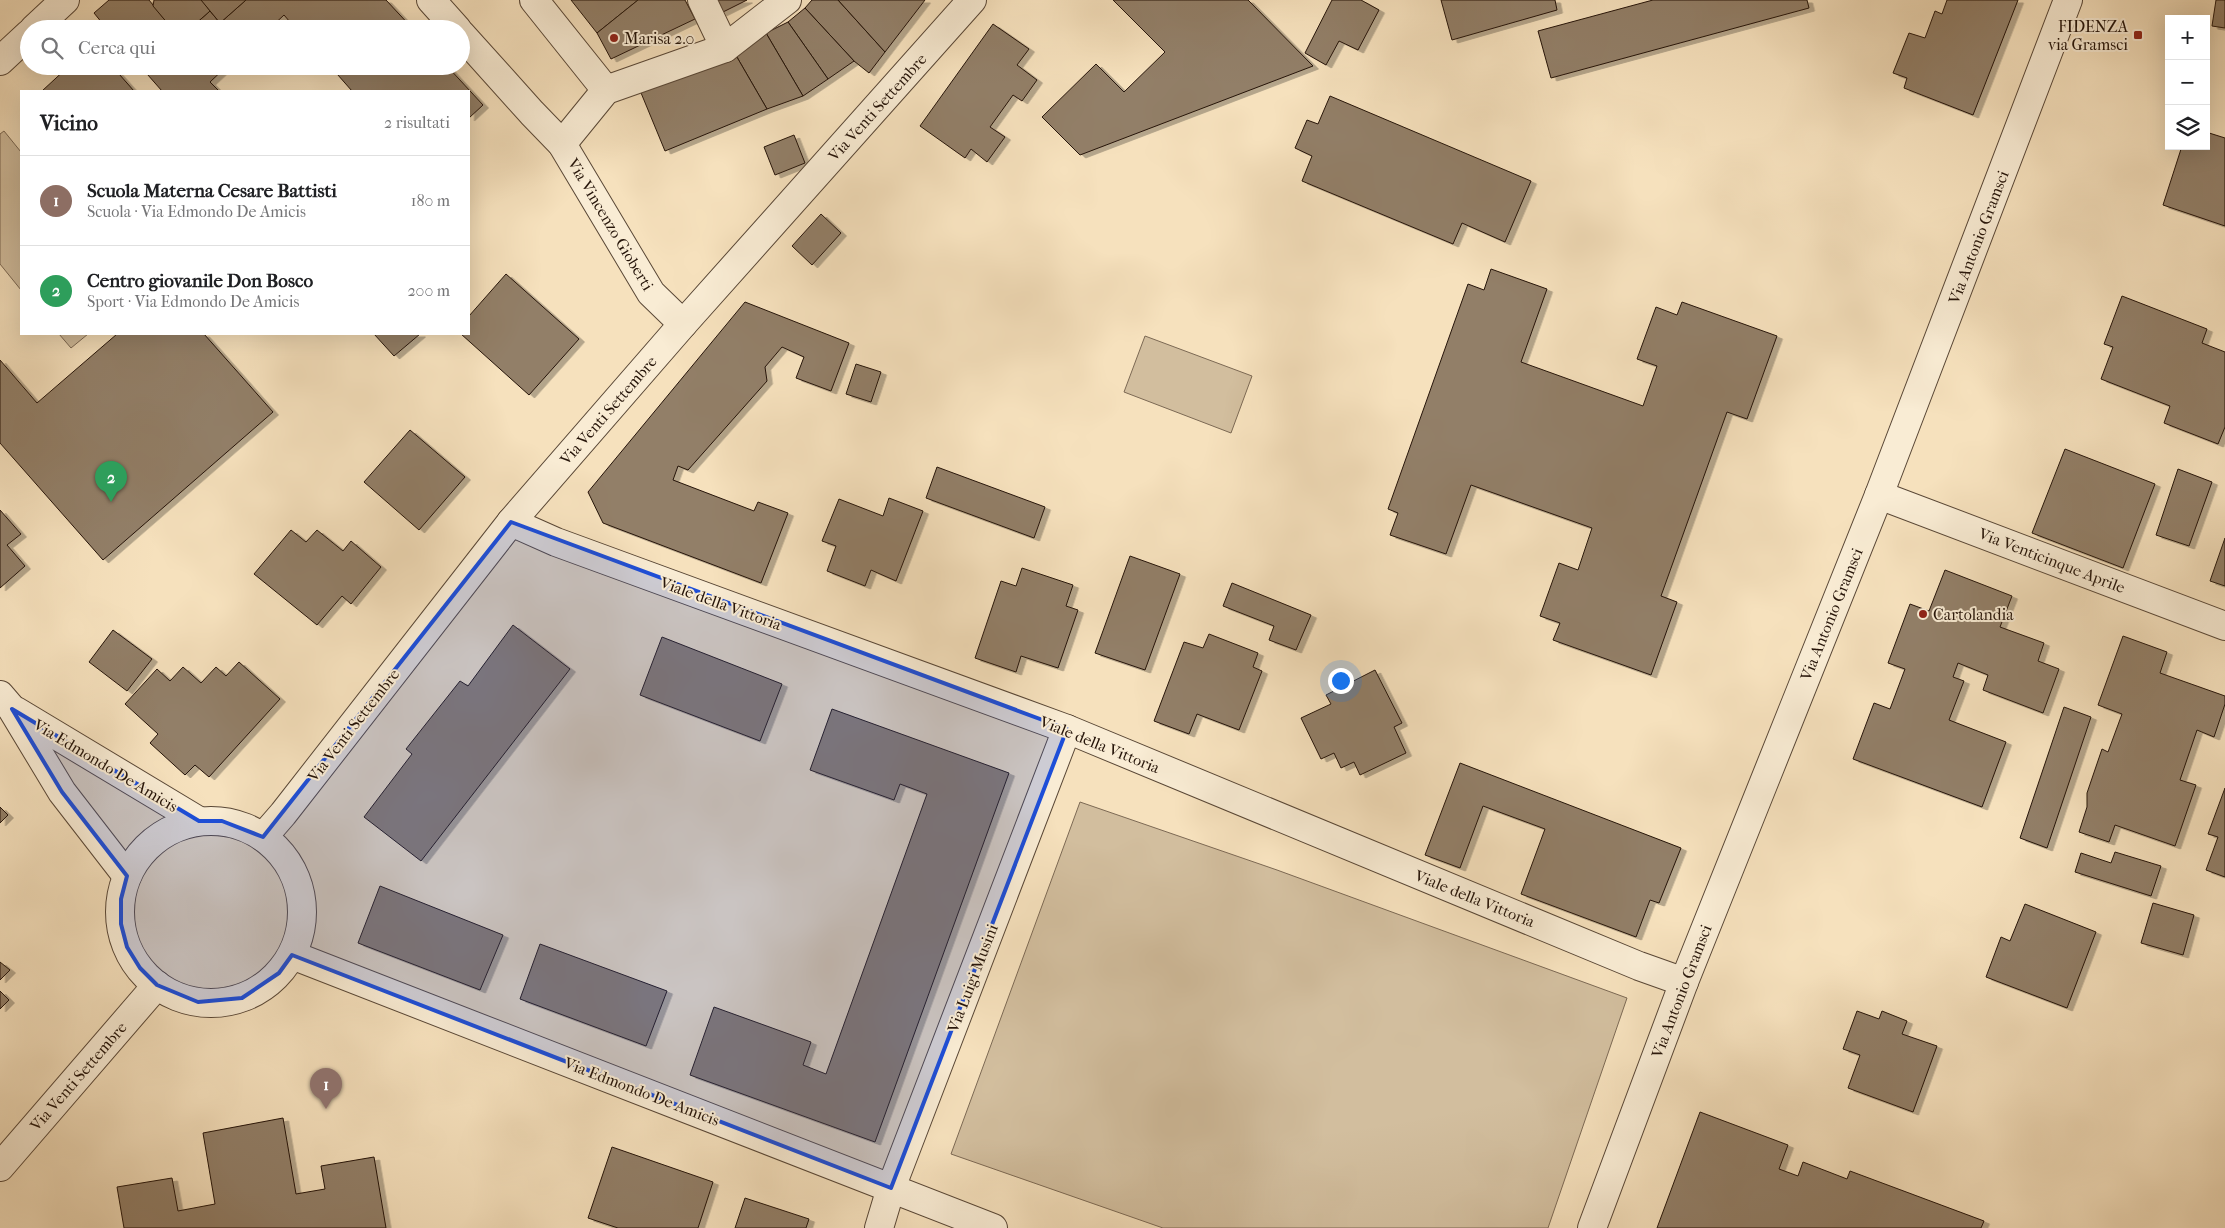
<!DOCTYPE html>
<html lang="it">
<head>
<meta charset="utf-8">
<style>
	:root { --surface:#fff; --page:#f2f2f2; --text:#202124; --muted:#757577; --line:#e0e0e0; --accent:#8f2418 }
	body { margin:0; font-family:"IM FELL French Canon",serif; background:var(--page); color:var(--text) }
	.controls { position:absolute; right:15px; top:15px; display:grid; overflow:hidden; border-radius:0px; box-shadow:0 5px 20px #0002 }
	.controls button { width:45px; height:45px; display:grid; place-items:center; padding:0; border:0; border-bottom:1px solid var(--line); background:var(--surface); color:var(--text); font:25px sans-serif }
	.you { position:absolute; left:1340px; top:680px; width:18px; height:18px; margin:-12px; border:4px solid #fff; border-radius:50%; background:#1a73e8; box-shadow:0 0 0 8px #1a73e833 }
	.badge { display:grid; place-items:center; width:32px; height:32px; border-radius:50%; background:var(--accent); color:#fff; font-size:16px; font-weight:700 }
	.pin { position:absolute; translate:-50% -41px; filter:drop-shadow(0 1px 2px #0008) }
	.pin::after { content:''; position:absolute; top:26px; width:18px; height:15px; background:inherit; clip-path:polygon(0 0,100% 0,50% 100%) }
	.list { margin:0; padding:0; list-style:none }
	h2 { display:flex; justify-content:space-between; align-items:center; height:65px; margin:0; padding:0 20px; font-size:21px }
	h2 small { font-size:16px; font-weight:400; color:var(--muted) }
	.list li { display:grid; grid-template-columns:32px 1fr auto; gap:15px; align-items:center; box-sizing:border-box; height:90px; padding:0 20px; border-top:1px solid var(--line) }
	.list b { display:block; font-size:19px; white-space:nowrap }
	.list p { margin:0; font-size:16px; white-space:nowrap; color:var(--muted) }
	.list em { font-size:16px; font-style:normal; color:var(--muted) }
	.icon { flex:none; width:28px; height:28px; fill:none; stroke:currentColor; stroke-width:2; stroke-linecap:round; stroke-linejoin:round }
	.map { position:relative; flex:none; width:2225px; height:1228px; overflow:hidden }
	.search { position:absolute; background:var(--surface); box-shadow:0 5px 20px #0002; left:20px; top:20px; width:450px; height:55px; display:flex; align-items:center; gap:12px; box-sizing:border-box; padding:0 18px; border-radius:28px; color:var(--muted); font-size:19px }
	.panel { position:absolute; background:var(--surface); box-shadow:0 5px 20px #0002; left:20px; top:90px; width:450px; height:245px; border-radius:0px }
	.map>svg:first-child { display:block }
	.green { fill:#d2be9e; stroke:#7c6954 }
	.building { fill:#927f67; stroke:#251409; filter:url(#shadow) }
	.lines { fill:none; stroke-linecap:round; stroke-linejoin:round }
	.street-casing { stroke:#594736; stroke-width:30 }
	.street { stroke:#f9ecd4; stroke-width:28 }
	.marked { fill:#1d4ed8; fill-opacity:0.2; stroke:#1d4ed8; stroke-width:4; stroke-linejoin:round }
	.poi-dot { fill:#8f2418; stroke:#f9ecd4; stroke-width:2 }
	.labels { text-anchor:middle; stroke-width:4; stroke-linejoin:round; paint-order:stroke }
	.poi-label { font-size:16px; fill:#251409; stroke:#f9ecd4; text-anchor:start }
	.street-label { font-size:16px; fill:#251409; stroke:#f9ecd4 }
</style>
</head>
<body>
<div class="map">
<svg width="2225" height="1228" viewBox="0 0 2225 1228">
	<defs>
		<filter id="shadow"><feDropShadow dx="5.5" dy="3" stdDeviation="0" flood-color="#0004"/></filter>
	</defs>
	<rect width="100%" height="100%" fill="#f6e1bd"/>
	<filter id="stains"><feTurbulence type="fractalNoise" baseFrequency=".004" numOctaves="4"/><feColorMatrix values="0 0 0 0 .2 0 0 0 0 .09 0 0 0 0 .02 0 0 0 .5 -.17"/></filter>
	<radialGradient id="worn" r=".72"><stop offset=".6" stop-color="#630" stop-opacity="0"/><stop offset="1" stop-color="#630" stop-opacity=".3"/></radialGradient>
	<g class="green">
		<polygon points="4,131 21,152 21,290 0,264 0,134"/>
		<polygon points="59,334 88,334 71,348"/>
		<polygon points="1145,336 1252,376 1231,433 1124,392"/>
		<polygon points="1080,802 1277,870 1627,998 1548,1228 1163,1228 951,1154"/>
	</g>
	<g class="building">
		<polygon points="109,0 149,0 169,25 193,26 210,11 220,23 246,0 386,0 413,29 296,29 284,15 269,29 107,29 94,13"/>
		<polygon points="154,0 202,0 210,11 193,26 169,25 153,6"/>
		<polygon points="201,0 246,0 220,23"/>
		<polygon points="571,0 638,0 597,33"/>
		<polygon points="638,0 685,0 695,19 611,59 597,33"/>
		<polygon points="715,0 747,0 721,13"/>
		<polygon points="812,0 838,0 885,52 869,73 854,61 805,8"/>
		<polygon points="838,0 925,0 885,52"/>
		<polygon points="1113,0 1248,0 1313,66 1080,155 1042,117 1096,64 1124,92 1165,52"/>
		<polygon points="1332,0 1361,0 1379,10 1358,50 1339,41 1326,65 1305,53"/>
		<polygon points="1441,0 1555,0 1557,10 1452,40"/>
		<polygon points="1653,0 1807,0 1809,8 1551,78 1538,31"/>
		<polygon points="1947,0 2018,0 1973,115 1904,88 1907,78 1893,73 1909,33 1925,38 1935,11 1942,14"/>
		<polygon points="2216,0 2225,0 2225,28 2212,26"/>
		<polygon points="805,8 854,61 828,79 788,22"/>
		<polygon points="788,22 828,79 803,96 766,33"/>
		<polygon points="993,24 1029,49 1017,65 1037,80 1022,101 1013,95 990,127 1005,137 987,162 971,149 965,158 920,126"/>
		<polygon points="766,33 803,96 767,109 734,52"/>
		<polygon points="734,52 767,109 665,151 639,88"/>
		<polygon points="69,66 112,66 134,91 42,91"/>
		<polygon points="140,66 227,66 210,82 219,91 162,91"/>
		<polygon points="330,66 447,66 483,105 469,118 469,91 352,91"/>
		<polygon points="1330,96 1531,181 1505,242 1462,223 1453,244 1302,181 1312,156 1295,148 1307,120 1318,124"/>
		<polygon points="2206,132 2225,138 2225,226 2163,205 2182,146 2206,146"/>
		<polygon points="794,135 805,163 775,175 764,147"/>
		<polygon points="821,214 841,233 812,265 792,246"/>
		<polygon points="1491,269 1547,289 1521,362 1643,406 1657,366 1637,359 1656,307 1677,315 1682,302 1777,336 1747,419 1727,412 1661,596 1677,602 1651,675 1553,640 1560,623 1540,616 1559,563 1578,570 1592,528 1471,485 1446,554 1390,535 1398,513 1388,509 1468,284 1484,290"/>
		<polygon points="506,274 579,339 529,395 461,334 469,334 469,316"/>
		<polygon points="2122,296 2207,329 2202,343 2225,352 2225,427 2218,444 2164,423 2170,406 2101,379 2113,347 2104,344"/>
		<polygon points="745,302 849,343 831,391 796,378 804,357 782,347 765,367 767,381 688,470 678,466 673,480 754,511 758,502 788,513 761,583 603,523 588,492"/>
		<polygon points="117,334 204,334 273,412 103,560 0,443 0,360 37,403"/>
		<polygon points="374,334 420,334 394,356"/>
		<polygon points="856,364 881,372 871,402 846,394"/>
		<polygon points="410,430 465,477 419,530 364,482"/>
		<polygon points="2065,449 2155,484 2123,568 2032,533"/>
		<polygon points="937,467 1045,507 1034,538 926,498"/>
		<polygon points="2178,469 2212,482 2189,546 2156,535"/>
		<polygon points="889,498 923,511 896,581 871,570 865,586 827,571 836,546 822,541 839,499 883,516"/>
		<polygon points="0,510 21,534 7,545 25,566 0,588"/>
		<polygon points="291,530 306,542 317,530 343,551 351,541 381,567 351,604 342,596 317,625 254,574"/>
		<polygon points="2225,538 2225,586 2210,581"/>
		<polygon points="1130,556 1180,574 1145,670 1095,653"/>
		<polygon points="1022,568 1073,585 1066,606 1078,610 1058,668 1021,656 1016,672 975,658 1001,581 1016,586"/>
		<polygon points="1945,570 2012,596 2000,627 2044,643 2038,661 2059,669 2043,713 1983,690 1988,675 1958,663 1953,677 1964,681 1949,720 2006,742 1982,807 1853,759 1874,703 1890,709 1905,669 1888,663 1910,604 1929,611"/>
		<polygon points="1232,583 1311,615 1296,650 1269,640 1274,626 1223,606"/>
		<polygon points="513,625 570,669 421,861 364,817 412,754 406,749 460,681 468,686"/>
		<polygon points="113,630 152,659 127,691 89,662"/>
		<polygon points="1209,634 1258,653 1253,667 1262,671 1239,730 1197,714 1189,734 1154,721 1184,642 1203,648"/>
		<polygon points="2123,636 2167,652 2160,673 2225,696 2225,704 2214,737 2197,730 2180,780 2196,785 2175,846 2115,825 2109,842 2079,832 2087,807 2087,793 2102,749 2108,752 2122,714 2098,705"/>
		<polygon points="662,637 782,684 760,741 640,695"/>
		<polygon points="239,662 280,699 209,777 195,765 185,775 150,743 158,734 125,704 157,669 170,681 183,667 201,683 216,667 226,676"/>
		<polygon points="1375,670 1402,723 1394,727 1406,753 1360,775 1354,762 1341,768 1334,753 1321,759 1301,718 1331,704 1326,695"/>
		<polygon points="2064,707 2091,717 2047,848 2020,838"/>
		<polygon points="832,709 1009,773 875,1142 690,1075 714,1007 811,1042 803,1065 826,1074 927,794 900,784 894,800 810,770"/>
		<polygon points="1460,763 1681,848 1659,903 1650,900 1636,937 1521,894 1545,829 1483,806 1460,868 1425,855"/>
		<polygon points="2225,788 2225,877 2206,870 2218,837 2208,834"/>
		<polygon points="0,807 8,815 0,823"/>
		<polygon points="2115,852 2161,866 2151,896 2075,872 2081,853 2111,863"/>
		<polygon points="380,886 503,935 480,990 358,943"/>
		<polygon points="2153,903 2194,915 2183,955 2141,943"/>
		<polygon points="2025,904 2096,932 2067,1008 1986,977 2001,937 2010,941"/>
		<polygon points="540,944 667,991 646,1046 520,999"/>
		<polygon points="0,962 10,970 0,980"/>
		<polygon points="0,991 9,1000 0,1009"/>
		<polygon points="1857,1011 1879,1019 1882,1011 1907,1021 1902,1034 1937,1046 1913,1112 1848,1088 1860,1055 1843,1049"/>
		<polygon points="1700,1112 1788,1145 1779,1169 1798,1176 1803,1162 1847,1179 1850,1171 1984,1221 1981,1228 1657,1228"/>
		<polygon points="283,1118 296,1194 325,1189 321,1166 374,1157 386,1228 124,1228 117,1187 172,1178 178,1211 215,1204 203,1133"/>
		<polygon points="612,1147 713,1182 698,1228 618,1228 588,1218"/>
		<polygon points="745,1198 809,1219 806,1228 735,1228"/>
	</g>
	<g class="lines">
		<defs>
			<g id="street">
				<polyline points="431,0 457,29"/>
				<polyline points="534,0 606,90"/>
				<polyline points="702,0 725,48"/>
				<polyline points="34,29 65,0"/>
				<polyline points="461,34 532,113 562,144 651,293 683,324"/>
				<polyline points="0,61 29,34"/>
				<polyline points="562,144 606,90 725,48 787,0"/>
				<polyline points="1879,495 2225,626"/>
				<polyline points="511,522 556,542 1067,729 1639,966 1684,982"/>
				<polyline points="0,695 12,709 62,792 127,876"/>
				<polyline points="16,711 199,821"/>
				<circle cx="211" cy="912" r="91"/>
				<polyline points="263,837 283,814 511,522 683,324 972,0"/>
				<polyline points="292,955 993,1228"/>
				<polyline points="0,1167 157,985"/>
				<polyline points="879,1228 891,1188 1067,729"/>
				<polyline points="1592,1228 1684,982 1879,495 2068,0"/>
			</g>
		</defs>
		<use href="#street" class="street-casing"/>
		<use href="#street" class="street"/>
	</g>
	<path class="marked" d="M511,522l556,207 -176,459 -599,-233 -13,18 -37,25 -44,4 -41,-17 -17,-17 -13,-21 -6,-23v-25l6,-23 -65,-84 -50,-83 187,112h23l41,16z"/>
	<g class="poi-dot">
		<rect x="2133" y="30" width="10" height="10" rx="2.5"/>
		<circle cx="614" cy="38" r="5"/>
		<circle cx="1923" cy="614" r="5"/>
	</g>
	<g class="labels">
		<g class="poi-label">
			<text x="2128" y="32" text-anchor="end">FIDENZA<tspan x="2128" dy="18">via Gramsci</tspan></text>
			<text x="624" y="44">Marisa 2.0</text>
			<text x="1933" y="620">Cartolandia</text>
		</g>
		<g class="street-label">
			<text transform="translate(877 107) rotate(-48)" y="6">Via Venti Settembre</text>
			<text transform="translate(611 224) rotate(59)" y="6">Via Vincenzo Gioberti</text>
			<text transform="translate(1978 237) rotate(-69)" y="6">Via Antonio Gramsci</text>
			<text transform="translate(608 410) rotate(-49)" y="6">Via Venti Settembre</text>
			<text transform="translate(2052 560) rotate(21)" y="6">Via Venticinque Aprile</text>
			<text transform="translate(721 603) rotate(20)" y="6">Viale della Vittoria</text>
			<text transform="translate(1831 614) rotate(-68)" y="6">Via Antonio Gramsci</text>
			<text transform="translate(353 725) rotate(-52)" y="6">Via Venti Settembre</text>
			<text transform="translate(1100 744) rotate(22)" y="6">Viale della Vittoria</text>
			<text transform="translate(106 765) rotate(31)" y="6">Via Edmondo De Amicis</text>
			<text transform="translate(1475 898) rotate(22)" y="6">Viale della Vittoria</text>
			<text transform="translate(972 978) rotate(-69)" y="6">Via Luigi Musini</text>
			<text transform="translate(1681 991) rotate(-69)" y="6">Via Antonio Gramsci</text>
			<text transform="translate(78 1076) rotate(-49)" y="6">Via Venti Settembre</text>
			<text transform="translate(642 1091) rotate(21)" y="6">Via Edmondo De Amicis</text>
		</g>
	</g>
	<rect width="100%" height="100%" filter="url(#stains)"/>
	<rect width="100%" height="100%" fill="url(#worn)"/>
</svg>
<div class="controls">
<button>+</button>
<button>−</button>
<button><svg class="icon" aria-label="layers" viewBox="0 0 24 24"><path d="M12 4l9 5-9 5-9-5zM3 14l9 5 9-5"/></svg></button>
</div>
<div class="you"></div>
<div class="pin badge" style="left:326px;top:1109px;background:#8d6e63">1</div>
<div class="pin badge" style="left:111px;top:502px;background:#2e9e5b">2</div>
<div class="search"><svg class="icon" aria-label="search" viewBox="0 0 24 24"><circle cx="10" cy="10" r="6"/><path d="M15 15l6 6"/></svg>Cerca qui</div>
<section class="panel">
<h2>Vicino<small>2 risultati</small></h2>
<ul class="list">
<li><span class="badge" style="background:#8d6e63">1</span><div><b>Scuola Materna Cesare Battisti</b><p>Scuola · Via Edmondo De Amicis</p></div><em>180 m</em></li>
<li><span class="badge" style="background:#2e9e5b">2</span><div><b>Centro giovanile Don Bosco</b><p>Sport · Via Edmondo De Amicis</p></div><em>200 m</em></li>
</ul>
</section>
</div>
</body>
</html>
